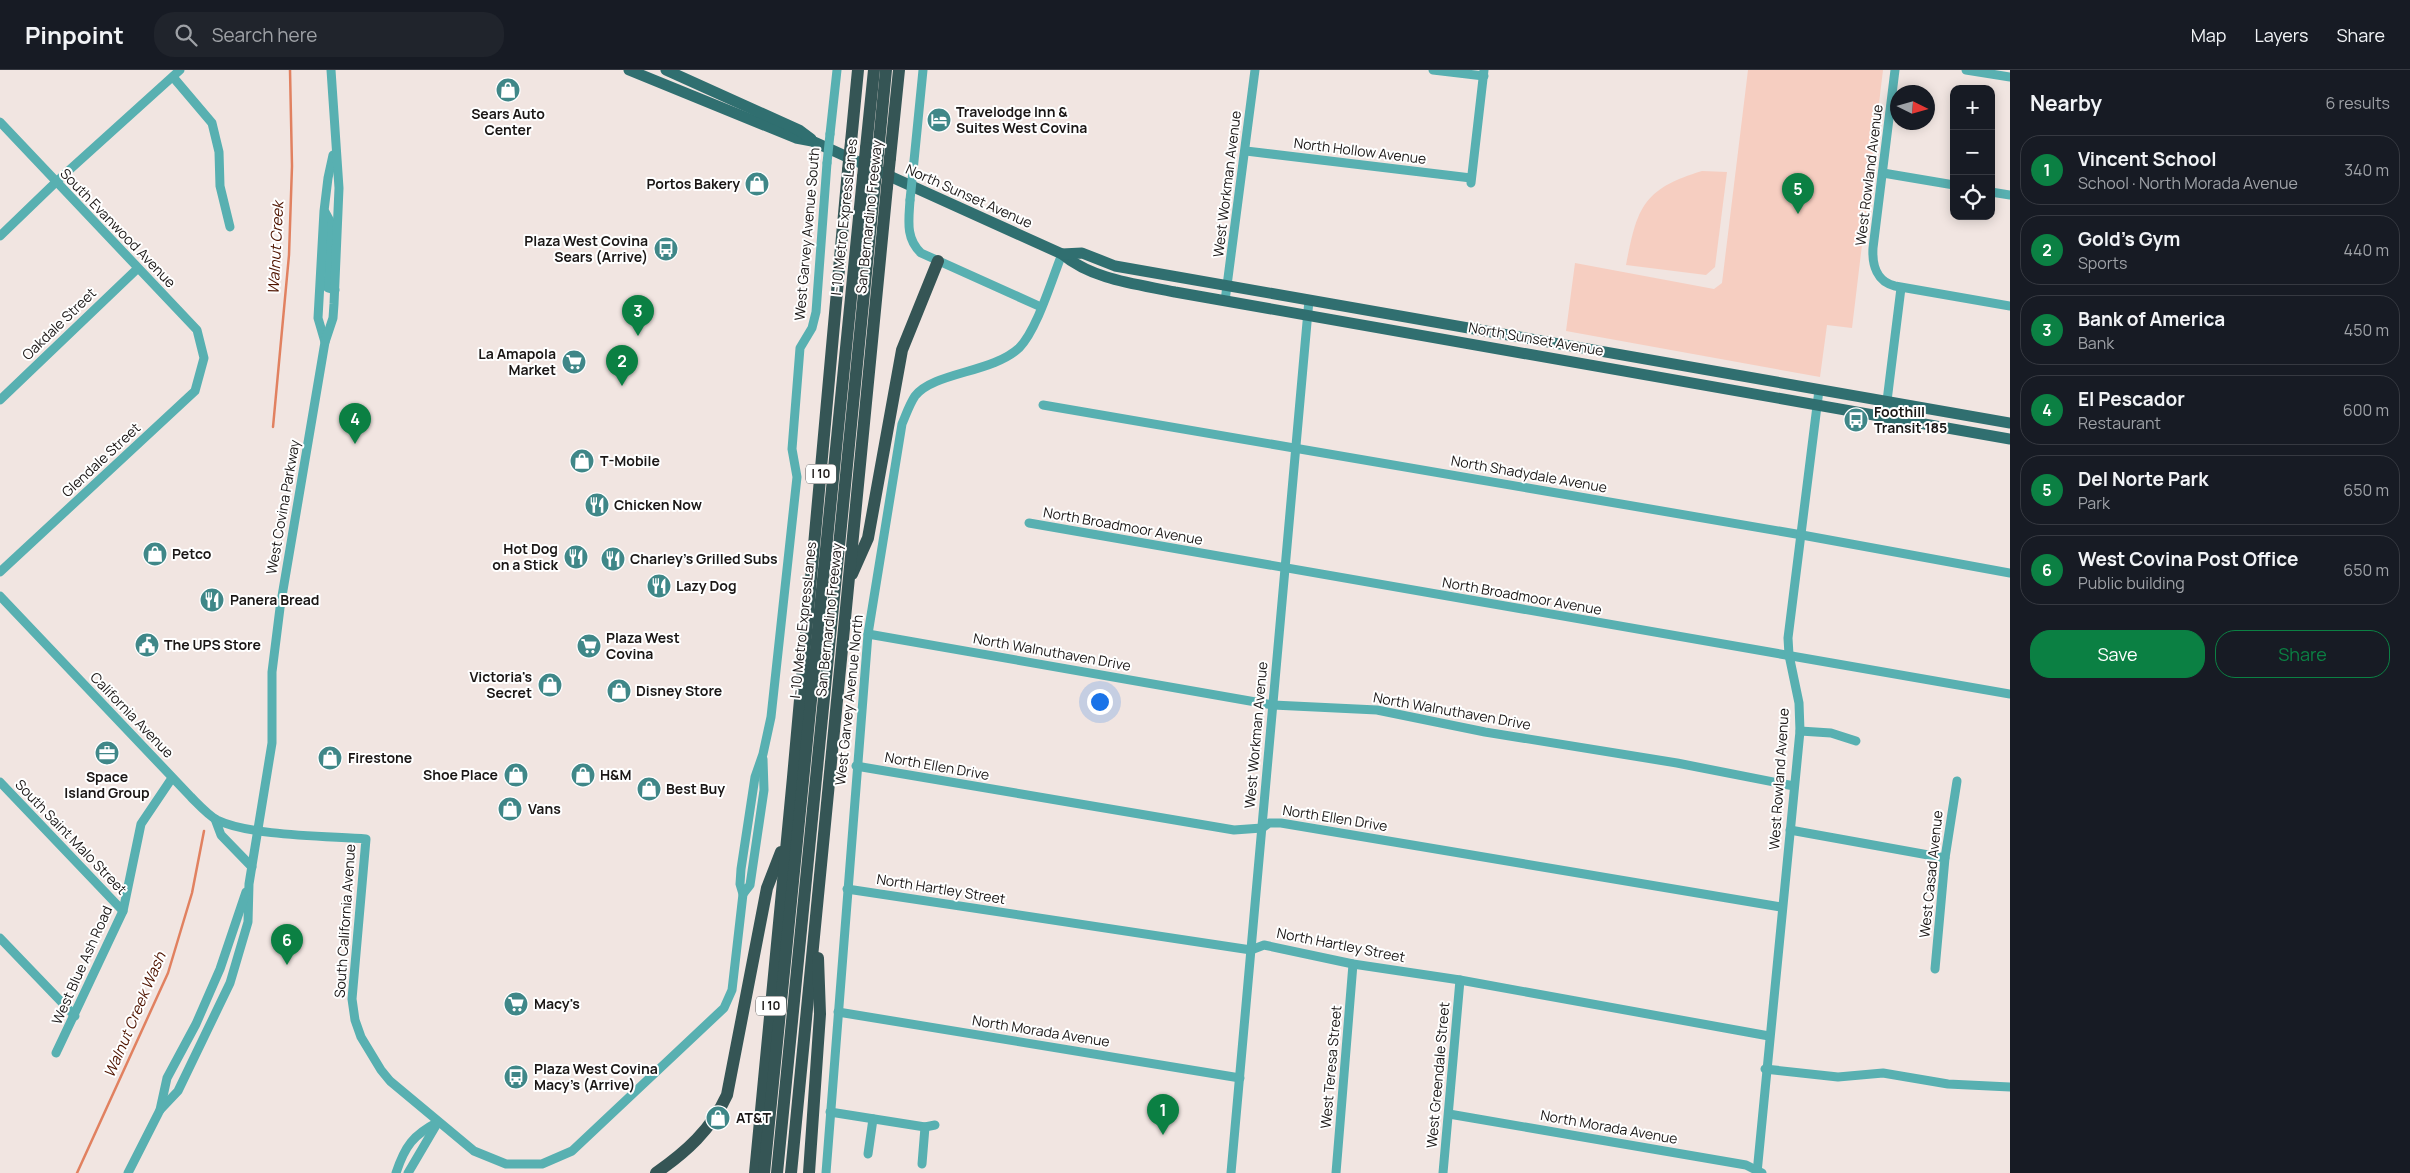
<!DOCTYPE html>
<html lang="en">
<head>
<meta charset="utf-8">
<style>
	:root { --surface:#171b24; --page:#20242c; --text:#f1f3f6; --muted:#9ea1a6; --line:#363941; --accent:#0b8043 }
	body { margin:0; font-family:Manrope,sans-serif; background:var(--page); color:var(--text) }
	.controls { position:absolute; right:15px; top:15px; display:grid; overflow:hidden; border-radius:10px; box-shadow:0 2px 12px #0003 }
	.controls button { width:45px; height:45px; display:grid; place-items:center; padding:0; border:0; border-bottom:1px solid var(--line); background:var(--surface); color:var(--text); font:25px sans-serif }
	.compass { position:absolute; left:1890px; top:15px; width:45px; height:45px; border-radius:50%; background:var(--surface); box-shadow:0 2px 12px #0003; rotate:95deg }
	.you { position:absolute; left:1099px; top:631px; width:18px; height:18px; margin:-12px; border:4px solid #fff; border-radius:50%; background:#1a73e8; box-shadow:0 0 0 8px #1a73e833 }
	.badge { display:grid; place-items:center; width:32px; height:32px; border-radius:50%; background:var(--accent); color:#fff; font-size:16px; font-weight:700 }
	.pin { position:absolute; translate:-50% -41px; filter:drop-shadow(0 1px 2px #0008) }
	.pin::after { content:''; position:absolute; top:26px; width:18px; height:15px; background:inherit; clip-path:polygon(0 0,100% 0,50% 100%) }
	.list { margin:0; padding:0; list-style:none }
	h2 { display:flex; justify-content:space-between; align-items:center; height:65px; margin:0; padding:0 20px; font-size:21px }
	h2 small { font-size:16px; font-weight:400; color:var(--muted) }
	.list li { display:grid; grid-template-columns:32px 1fr auto; gap:15px; align-items:center; box-sizing:border-box; height:70px; margin:0 10px 10px; padding:0 10px; border:1px solid var(--line); border-radius:20px }
	.list b { display:block; font-size:19px; white-space:nowrap }
	.list p { margin:0; font-size:16px; white-space:nowrap; color:var(--muted) }
	.list em { font-size:16px; font-style:normal; color:var(--muted) }
	.actions { display:flex; gap:10px; padding:15px 20px }
	.actions a { flex:1; padding:11px 0; border:1px solid var(--accent); border-radius:20px; text-align:center; font-size:18px; color:var(--accent) }
	.actions .main { background:var(--accent); color:#fff }
	.icon { flex:none; width:28px; height:28px; fill:none; stroke:currentColor; stroke-width:2; stroke-linecap:round; stroke-linejoin:round }
	.map { position:relative; flex:none; width:2010px; height:1103px; overflow:hidden }
	header { display:flex; align-items:center; gap:30px; box-sizing:border-box; height:70px; padding:0 25px; background:var(--surface); border-bottom:1px solid var(--line) }
	header strong { font-size:24px }
	nav { display:flex; gap:28px; margin-inline-start:auto; font-size:18px }
	.search { width:350px; height:45px; background:var(--page); display:flex; align-items:center; gap:12px; box-sizing:border-box; padding:0 18px; border-radius:20px; color:var(--muted); font-size:19px }
	main { display:flex }
	aside { flex:1; background:var(--surface) }
	.map>svg:first-child { display:block }
	.green { fill:#f6cec1 }
	.lines { fill:none; stroke-linecap:round; stroke-linejoin:round }
	.stream { stroke:#e18160; stroke-width:2.5 }
	.minor { stroke:#58b0b1; stroke-width:9 }
	.major { stroke:#306f70; stroke-width:11 }
	.highway { stroke:#355555; stroke-width:12 }
	.minor-bridge { stroke:#58b0b1; stroke-width:9 }
	.highway-bridge { stroke:#355555; stroke-width:12 }
	.labels { text-anchor:middle; stroke-width:4; stroke-linejoin:round; paint-order:stroke }
	.shield { fill:#fff; stroke:#5f5d5c; stroke-width:1 }
	.shield-label { font-size:12px; font-weight:bold; fill:#1b1716 }
	.poi-label { font-size:14px; font-weight:bold; fill:#1b1716; stroke:#fff; text-anchor:start }
	.street-label { font-size:14px; fill:#1b1716; stroke:#fff }
	.water-label { font-size:15px; font-style:italic; fill:#501500; stroke:#fff }
</style>
</head>
<body>
<header>
<strong>Pinpoint</strong>
<div class="search"><svg class="icon" aria-label="search" viewBox="0 0 24 24"><circle cx="10" cy="10" r="6"/><path d="M15 15l6 6"/></svg>Search here</div>
<nav><a>Map</a><a>Layers</a><a>Share</a></nav>
</header>
<main>
<div class="map">
<svg width="2010" height="1103" viewBox="0 0 2010 1103">
	<rect width="100%" height="100%" fill="#f1e5e1"/>
	<g class="green">
		<polygon points="1748,0 1883,0 1852,258 1827,255 1820,307 1566,261 1575,193 1714,219 1722,213"/>
		<path d="M1702,101l25,1 -12,95 -9,8 -80,-10c11,-58 17,-76 76,-94z"/>
	</g>
	<g class="lines">
		<g class="stream">
			<polyline points="273,357 289,185 292,96 290,0"/>
			<polyline points="77,1103 168,903 192,823 204,761"/>
		</g>
		<g class="minor">
			<polyline points="1433,0 1484,6"/>
			<path d="M1895,0l-22,178c-1,17 4,34 22,38l115,20"/>
			<polyline points="1966,0 2010,7"/>
			<polyline points="173,7 212,53 219,82 220,116 230,157"/>
			<polyline points="0,52 197,260 204,288 195,321 0,502"/>
			<polyline points="830,64 837,0"/>
			<polyline points="1246,81 1471,108"/>
			<polyline points="913,101 923,0"/>
			<polyline points="1883,103 1954,115"/>
			<polyline points="1471,113 1484,0"/>
			<polyline points="1991,122 2010,125"/>
			<path d="M910,130c-1,19 -5,38 11,53l120,54"/>
			<polyline points="325,142 331,153 328,218 335,220"/>
			<polyline points="0,166 56,112 180,0"/>
			<polyline points="1225,231 1255,0"/>
			<polyline points="325,272 318,248 324,141 328,108 333,85"/>
			<polyline points="0,330 137,199"/>
			<polyline points="1043,335 1802,465 2010,503"/>
			<polyline points="1885,347 1901,218"/>
			<polyline points="1029,453 2010,624"/>
			<path d="M0,526l191,201c8,8 17,18 26,23 33,16 110,16 149,19l-14,160 3,21 6,17 20,33 9,11 84,70 32,13h36l30,-13 152,-143 8,-18 11,-96 -3,-10 1,-15 14,-92 8,-23 8,-37 26,-240 -5,-28 8,-101 12,-20 4,-16 11,-149"/>
			<polyline points="868,564 1273,635 1377,640 1485,662 1677,693 1794,716"/>
			<polyline points="1800,661 1831,663 1856,671"/>
			<polyline points="856,696 1234,760 1262,758 1269,753 1281,753 1781,837"/>
			<polyline points="0,712 123,841"/>
			<polyline points="215,749 221,765 252,797"/>
			<polyline points="1790,760 1945,788"/>
			<polyline points="847,819 1251,880 1264,875 1353,894 1460,910 1769,966"/>
			<polyline points="743,824 750,815 764,720 763,689"/>
			<polyline points="0,868 75,946"/>
			<polyline points="1935,899 1945,788 1957,711"/>
			<polyline points="838,942 1240,1008"/>
			<polyline points="56,983 123,841 141,754 172,708"/>
			<polyline points="1765,999 1838,1007 1883,1003 1948,1014 2010,1017"/>
			<polyline points="160,1040 178,1021 230,913 248,852 249,814 272,673 272,602 280,538 325,272 333,248 334,234 339,118 331,0"/>
			<polyline points="830,1042 925,1057 935,1055"/>
			<polyline points="1449,1044 1746,1095 1762,1103"/>
			<polyline points="868,1084 873,1049"/>
			<polyline points="922,1094 925,1057"/>
			<polyline points="128,1103 160,1040 167,1008 196,954 220,899 246,822"/>
			<path d="M396,1103c9,-27 17,-38 42,-51"/>
			<polyline points="408,1103 438,1052"/>
			<path d="M826,1103l42,-539 34,-210c4,-9 7,-19 13,-28 19,-24 77,-23 104,-48 18,-18 33,-69 43,-94"/>
			<polyline points="1231,1103 1309,230"/>
			<polyline points="1336,1103 1353,894"/>
			<polyline points="1443,1103 1460,910"/>
			<polyline points="1757,1103 1800,661 1799,633 1789,585 1788,568 1819,320"/>
		</g>
		<g class="major">
			<path d="M629,0l167,68 16,3 250,113c31,26 75,30 113,38l835,147"/>
			<polyline points="666,0 799,60 811,69"/>
			<polyline points="1062,184 1082,183 1115,196 2010,353"/>
		</g>
		<g class="highway">
			<polyline points="851,72 858,0"/>
			<polyline points="866,78 874,0"/>
			<polyline points="878,83 886,0"/>
			<polyline points="890,88 899,0"/>
			<polyline points="852,504 868,468 902,280 938,191"/>
			<path d="M656,1103c30,-21 55,-43 71,-78l40,-207 14,-36"/>
			<polyline points="755,1103 793,707 848,100"/>
			<polyline points="764,1103 863,107"/>
			<polyline points="777,1103 875,112"/>
			<polyline points="791,1103 887,117"/>
			<polyline points="809,1103 820,944 818,888"/>
		</g>
		<g class="minor-bridge">
			<polyline points="827,93 830,64"/>
			<polyline points="910,130 913,101"/>
		</g>
		<g class="highway-bridge">
			<polyline points="848,100 851,72"/>
			<polyline points="863,107 866,78"/>
			<polyline points="875,112 878,83"/>
			<polyline points="887,117 890,88"/>
		</g>
	</g>
	<defs>
		<symbol id="shop-disc" viewBox="-11 -11 22 22"><circle r="9.5" fill="#3f8788" stroke="#fff"/><path d="M-5-2.5h2.3a2.7 3.5 0 0 1 5.4 0H5L5.5 6h-11ZM-1.5-2.5h3a1.5 2.3 0 0 0-3 0Z" fill="#fff"/></symbol>
		<symbol id="hotel-disc" viewBox="-11 -11 22 22"><circle r="9.5" fill="#3f8788" stroke="#fff"/><path d="M-6-4.5h1.5V1H6V5H4.5V3h-9V5H-6ZM-4 0a1.8 1.8 0 1 1 3.6 0ZM.5 0V-2.5h3Q6-2.5 6 0Z" fill="#fff"/></symbol>
		<symbol id="bus-disc" viewBox="-11 -11 22 22"><circle r="9.5" fill="#3f8788" stroke="#fff"/><path d="M-5-6H5V4H4V6H2V4H-2V6H-4V4H-5ZM-3.5-4V0h7V-4ZM-3.5 1.2v1.5H-2V1.2ZM2 1.2v1.5H3.5V1.2Z" fill="#fff"/></symbol>
		<symbol id="supermarket-disc" viewBox="-11 -11 22 22"><circle r="9.5" fill="#3f8788" stroke="#fff"/><path d="M-6-5.5h2.5l.6 2H6L4.5 2H-2.5L-4.4-4H-6ZM-1.5 3.2a1.3 1.3 0 1 0 .1 0ZM3 3.2a1.3 1.3 0 1 0 .1 0Z" fill="#fff"/></symbol>
		<symbol id="restaurant-disc" viewBox="-11 -11 22 22"><circle r="9.5" fill="#3f8788" stroke="#fff"/><path d="M-5-6h1v4h1v-4h1v4h1v-4h1v5L-1.5 .5V6h-2V.5L-5-1ZM5-6V6H3V1.5H1.5Q1.5-4 5-6Z" fill="#fff"/></symbol>
		<symbol id="civic-disc" viewBox="-11 -11 22 22"><circle r="9.5" fill="#3f8788" stroke="#fff"/><path d="M-.6-6.5H3V-4.5H.6V-3L4-1V1h2V6H-6V1h2V-1L-.6-3ZM-1.2 2.5V6h2.4V2.5Z" fill="#fff"/></symbol>
		<symbol id="office-disc" viewBox="-11 -11 22 22"><circle r="9.5" fill="#3f8788" stroke="#fff"/><path d="M-6-3h4V-5.5h4V-3h4V5H-6ZM-1-4.5V-3h2v-1.5ZM-6 0V1H6V0Z" fill="#fff"/></symbol>
	</defs>
	<g fill-rule="evenodd">
		<use href="#shop-disc" x="494" y="6" width="28" height="28"/>
		<use href="#hotel-disc" x="925" y="36" width="28" height="28"/>
		<use href="#shop-disc" x="743" y="100" width="28" height="28"/>
		<use href="#bus-disc" x="652" y="165" width="28" height="28"/>
		<use href="#supermarket-disc" x="560" y="278" width="28" height="28"/>
		<use href="#bus-disc" x="1842" y="336" width="28" height="28"/>
		<use href="#shop-disc" x="568" y="377" width="28" height="28"/>
		<use href="#restaurant-disc" x="583" y="421" width="28" height="28"/>
		<use href="#shop-disc" x="141" y="470" width="28" height="28"/>
		<use href="#restaurant-disc" x="562" y="473" width="28" height="28"/>
		<use href="#restaurant-disc" x="599" y="475" width="28" height="28"/>
		<use href="#restaurant-disc" x="645" y="502" width="28" height="28"/>
		<use href="#restaurant-disc" x="198" y="516" width="28" height="28"/>
		<use href="#civic-disc" x="133" y="561" width="28" height="28"/>
		<use href="#supermarket-disc" x="575" y="562" width="28" height="28"/>
		<use href="#shop-disc" x="536" y="601" width="28" height="28"/>
		<use href="#shop-disc" x="605" y="607" width="28" height="28"/>
		<use href="#office-disc" x="93" y="669" width="28" height="28"/>
		<use href="#shop-disc" x="316" y="674" width="28" height="28"/>
		<use href="#shop-disc" x="502" y="691" width="28" height="28"/>
		<use href="#shop-disc" x="569" y="691" width="28" height="28"/>
		<use href="#shop-disc" x="635" y="705" width="28" height="28"/>
		<use href="#shop-disc" x="496" y="725" width="28" height="28"/>
		<use href="#supermarket-disc" x="502" y="920" width="28" height="28"/>
		<use href="#bus-disc" x="502" y="993" width="28" height="28"/>
		<use href="#shop-disc" x="704" y="1034" width="28" height="28"/>
	</g>
	<g class="labels">
		<g class="shield">
			<rect x="806" y="394.5" width="30" height="19" rx="4"/>
			<rect x="756" y="926.5" width="30" height="19" rx="4"/>
		</g>
		<g class="shield-label">
			<text x="821" y="408">I 10</text>
			<text x="771" y="940">I 10</text>
		</g>
		<g class="poi-label">
			<text x="956" y="47">Travelodge Inn &amp;<tspan x="956" dy="16">Suites West Covina</tspan></text>
			<text x="508" y="49" text-anchor="middle">Sears Auto<tspan x="508" dy="16">Center</tspan></text>
			<text x="740" y="119" text-anchor="end">Portos Bakery</text>
			<text x="648" y="176" text-anchor="end">Plaza West Covina<tspan x="648" dy="16">Sears (Arrive)</tspan></text>
			<text x="556" y="289" text-anchor="end">La Amapola<tspan x="556" dy="16">Market</tspan></text>
			<text x="1874" y="347">Foothill<tspan x="1874" dy="16">Transit 185</tspan></text>
			<text x="600" y="396">T-Mobile</text>
			<text x="614" y="440">Chicken Now</text>
			<text x="558" y="484" text-anchor="end">Hot Dog<tspan x="558" dy="16">on a Stick</tspan></text>
			<text x="172" y="489">Petco</text>
			<text x="630" y="494">Charley's Grilled Subs</text>
			<text x="676" y="521">Lazy Dog</text>
			<text x="230" y="535">Panera Bread</text>
			<text x="606" y="573">Plaza West<tspan x="606" dy="16">Covina</tspan></text>
			<text x="164" y="580">The UPS Store</text>
			<text x="532" y="612" text-anchor="end">Victoria's<tspan x="532" dy="16">Secret</tspan></text>
			<text x="636" y="626">Disney Store</text>
			<text x="348" y="693">Firestone</text>
			<text x="498" y="710" text-anchor="end">Shoe Place</text>
			<text x="600" y="710">H&amp;M</text>
			<text x="107" y="712" text-anchor="middle">Space<tspan x="107" dy="16">Island Group</tspan></text>
			<text x="666" y="724">Best Buy</text>
			<text x="528" y="744">Vans</text>
			<text x="534" y="939">Macy's</text>
			<text x="534" y="1004">Plaza West Covina<tspan x="534" dy="16">Macy's (Arrive)</tspan></text>
			<text x="736" y="1053">AT&amp;T</text>
		</g>
		<g class="street-label">
			<text transform="translate(1360 81) rotate(7)" y="5">North Hollow Avenue</text>
			<text transform="translate(1869 105) rotate(-83)" y="5">West Rowland Avenue</text>
			<text transform="translate(1227 114) rotate(-83)" y="5">West Workman Avenue</text>
			<text transform="translate(969 126) rotate(24)" y="5">North Sunset Avenue</text>
			<text transform="translate(844 147) rotate(-84)" y="5">I-10 Metro ExpressLanes</text>
			<text transform="translate(869 147) rotate(-84)" y="5">San Bernardino Freeway</text>
			<text transform="translate(118 158) rotate(46)" y="5">South Evanwood Avenue</text>
			<text transform="translate(807 164) rotate(-85)" y="5">West Garvey Avenue South</text>
			<text transform="translate(59 254) rotate(-44)" y="5">Oakdale Street</text>
			<text transform="translate(1536 269) rotate(10)" y="5">North Sunset Avenue</text>
			<text transform="translate(101 390) rotate(-43)" y="5">Glendale Street</text>
			<text transform="translate(1529 404) rotate(10)" y="5">North Shadydale Avenue</text>
			<text transform="translate(283 437) rotate(-80)" y="5">West Covina Parkway</text>
			<text transform="translate(1123 456) rotate(10)" y="5">North Broadmoor Avenue</text>
			<text transform="translate(1522 526) rotate(10)" y="5">North Broadmoor Avenue</text>
			<text transform="translate(803 550) rotate(-84)" y="5">I-10 Metro ExpressLanes</text>
			<text transform="translate(829 550) rotate(-84)" y="5">San Bernardino Freeway</text>
			<text transform="translate(1052 582) rotate(10)" y="5">North Walnuthaven Drive</text>
			<text transform="translate(849 630) rotate(-84)" y="5">West Garvey Avenue North</text>
			<text transform="translate(1452 641) rotate(10)" y="5">North Walnuthaven Drive</text>
			<text transform="translate(132 645) rotate(46)" y="5">California Avenue</text>
			<text transform="translate(1256 665) rotate(-85)" y="5">West Workman Avenue</text>
			<text transform="translate(937 696) rotate(10)" y="5">North Ellen Drive</text>
			<text transform="translate(1779 709) rotate(-86)" y="5">West Rowland Avenue</text>
			<text transform="translate(1335 748) rotate(9)" y="5">North Ellen Drive</text>
			<text transform="translate(71 767) rotate(46)" y="5">South Saint Malo Street</text>
			<text transform="translate(1931 804) rotate(-84)" y="5">West Casad Avenue</text>
			<text transform="translate(941 819) rotate(9)" y="5">North Hartley Street</text>
			<text transform="translate(345 851) rotate(-86)" y="5">South California Avenue</text>
			<text transform="translate(1341 875) rotate(11)" y="5">North Hartley Street</text>
			<text transform="translate(82 895) rotate(-66)" y="5">West Blue Ash Road</text>
			<text transform="translate(1041 961) rotate(9)" y="5">North Morada Avenue</text>
			<text transform="translate(1331 997) rotate(-85)" y="5">West Teresa Street</text>
			<text transform="translate(1438 1005) rotate(-85)" y="5">West Greendale Street</text>
			<text transform="translate(1609 1057) rotate(10)" y="5">North Morada Avenue</text>
		</g>
		<g class="water-label">
			<text transform="translate(276 178) rotate(-87)" y="5">Walnut Creek</text>
			<text transform="translate(135 945) rotate(-67)" y="5">Walnut Creek Wash</text>
		</g>
	</g>
</svg>
<div class="controls">
<button>+</button>
<button>−</button>
<button><svg class="icon" aria-label="locate" viewBox="0 0 24 24"><circle cx="12" cy="12" r="6"/><path d="M12 2v4M12 18v4M2 12h4M18 12h4"/></svg></button>
</div>
<svg class="compass" viewBox="-18 -18 36 36"><path d="M0-13l5 13h-10z" fill="#e53935"/><path d="M0 13l5-13h-10z" fill="#9ea1a6"/></svg>
<div class="you"></div>
<div class="pin badge" style="left:1163px;top:1065px">1</div>
<div class="pin badge" style="left:622px;top:316px">2</div>
<div class="pin badge" style="left:638px;top:266px">3</div>
<div class="pin badge" style="left:355px;top:374px">4</div>
<div class="pin badge" style="left:1798px;top:144px">5</div>
<div class="pin badge" style="left:287px;top:895px">6</div>
</div>
<aside>
<h2>Nearby<small>6 results</small></h2>
<ul class="list">
<li><span class="badge">1</span><div><b>Vincent School</b><p>School · North Morada Avenue</p></div><em>340 m</em></li>
<li><span class="badge">2</span><div><b>Gold's Gym</b><p>Sports</p></div><em>440 m</em></li>
<li><span class="badge">3</span><div><b>Bank of America</b><p>Bank</p></div><em>450 m</em></li>
<li><span class="badge">4</span><div><b>El Pescador</b><p>Restaurant</p></div><em>600 m</em></li>
<li><span class="badge">5</span><div><b>Del Norte Park</b><p>Park</p></div><em>650 m</em></li>
<li><span class="badge">6</span><div><b>West Covina Post Office</b><p>Public building</p></div><em>650 m</em></li>
</ul>
<div class="actions"><a class="main">Save</a><a>Share</a></div>
</aside>
</main>
</body>
</html>
